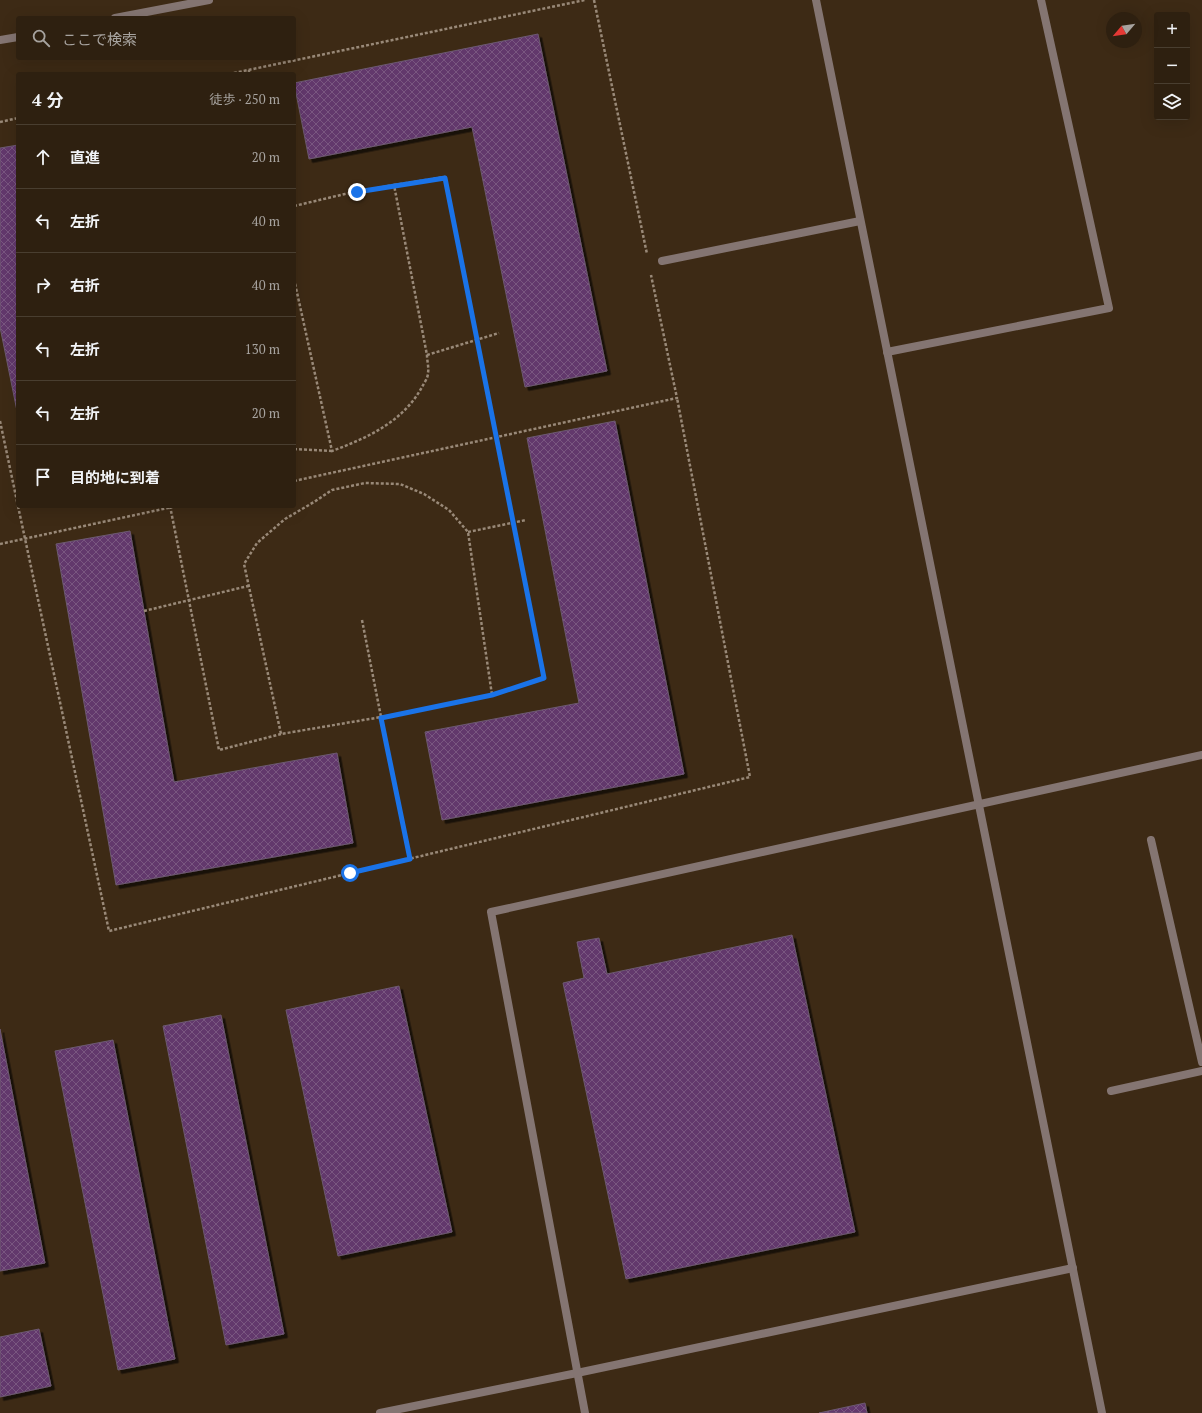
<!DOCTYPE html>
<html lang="ja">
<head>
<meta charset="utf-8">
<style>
	:root { --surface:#2e2010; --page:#3a2d1e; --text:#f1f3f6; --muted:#a7a39f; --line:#493e30 }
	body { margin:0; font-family:"PT Serif","Noto Sans JP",serif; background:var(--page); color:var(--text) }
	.controls { position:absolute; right:12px; top:12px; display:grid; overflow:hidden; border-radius:4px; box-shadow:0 4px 16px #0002 }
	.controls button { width:36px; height:36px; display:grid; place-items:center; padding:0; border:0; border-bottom:1px solid var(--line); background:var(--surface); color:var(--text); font:20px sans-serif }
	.compass { position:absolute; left:1106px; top:12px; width:36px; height:36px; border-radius:50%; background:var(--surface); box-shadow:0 4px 16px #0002; rotate:241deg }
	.stop { position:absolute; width:12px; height:12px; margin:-9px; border:3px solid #1a73e8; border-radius:50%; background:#fff }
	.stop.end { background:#1a73e8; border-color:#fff; box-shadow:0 1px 4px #0008 }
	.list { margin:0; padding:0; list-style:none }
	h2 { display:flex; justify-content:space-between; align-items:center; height:52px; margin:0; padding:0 16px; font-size:17px }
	h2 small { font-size:13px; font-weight:400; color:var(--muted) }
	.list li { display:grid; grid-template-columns:26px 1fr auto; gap:12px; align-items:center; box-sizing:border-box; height:64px; padding:0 16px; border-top:1px solid var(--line) }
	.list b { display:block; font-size:15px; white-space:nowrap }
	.list em { font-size:13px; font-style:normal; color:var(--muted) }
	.icon { flex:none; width:22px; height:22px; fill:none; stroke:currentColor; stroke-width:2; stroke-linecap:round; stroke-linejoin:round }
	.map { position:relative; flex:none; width:1202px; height:1413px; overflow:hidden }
	.search { position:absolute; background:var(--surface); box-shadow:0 4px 16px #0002; left:16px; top:16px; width:280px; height:44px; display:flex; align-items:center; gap:10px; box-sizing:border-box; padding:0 14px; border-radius:4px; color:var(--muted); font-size:15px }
	.panel { position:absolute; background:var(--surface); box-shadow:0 4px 16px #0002; left:16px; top:72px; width:280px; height:436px; border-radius:4px }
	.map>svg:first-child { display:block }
	.building { fill:url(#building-cross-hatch); stroke:#6c5970; filter:url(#shadow) }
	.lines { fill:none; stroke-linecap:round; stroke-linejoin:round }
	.path { stroke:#998978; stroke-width:2.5; stroke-dasharray:3 2; stroke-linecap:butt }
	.lane { stroke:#847572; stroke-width:8 }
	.route { stroke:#1a73e8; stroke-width:5 }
</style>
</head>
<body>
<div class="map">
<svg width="1202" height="1413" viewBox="0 0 1202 1413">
	<defs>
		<pattern id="building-cross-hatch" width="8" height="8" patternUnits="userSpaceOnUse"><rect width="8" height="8" fill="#62396c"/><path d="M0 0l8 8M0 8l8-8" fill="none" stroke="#795680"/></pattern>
		<filter id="shadow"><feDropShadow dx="3.5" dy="3.5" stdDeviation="0" flood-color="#0009"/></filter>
	</defs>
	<rect width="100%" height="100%" fill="#3d2a15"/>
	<g class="building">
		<polygon points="538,34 607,371 525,387 472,127 309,159 294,83"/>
		<polygon points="18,145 18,416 0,327 0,148"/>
		<polygon points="615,421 684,774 442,820 425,732 579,703 527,438"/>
		<polygon points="130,531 174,782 337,753 353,843 116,885 56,544"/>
		<polygon points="792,935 855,1232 626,1279 563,983 584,978 577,942 599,938 607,974"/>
		<polygon points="399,986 452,1232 338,1256 286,1010"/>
		<polygon points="221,1015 284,1334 226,1345 163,1026"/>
		<polygon points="0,1029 45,1263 0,1271"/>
		<polygon points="113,1040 175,1359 118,1370 55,1051"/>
		<polygon points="39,1329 51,1386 0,1397 0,1337"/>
		<polygon points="865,1403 867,1413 819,1413"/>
	</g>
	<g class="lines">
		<g class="path">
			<polyline points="594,0 647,254"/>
			<polyline points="249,70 249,74"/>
			<polyline points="229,74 585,0"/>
			<polyline points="0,122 18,118"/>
			<polyline points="394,185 445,177 544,678 492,695"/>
			<path d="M294,206l51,-12 49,-9 33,170c0,6 2,12 1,18 0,5 -4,10 -6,14 -19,35 -55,51 -90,64l-38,-172"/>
			<polyline points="427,355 499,333"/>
			<polyline points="0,421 18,506"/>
			<polyline points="294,449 332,451"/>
			<polyline points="294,481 677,398 651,275"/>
			<polyline points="18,506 109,931 750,777 677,398"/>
			<polyline points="170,506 219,750 281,734"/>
			<polyline points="468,532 526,520"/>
			<polyline points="0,544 177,506"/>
			<polyline points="144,611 248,586"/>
			<polyline points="362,620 381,717"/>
			<polyline points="399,714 281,734 244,564 257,543 285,519 314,502 332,490 365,483 400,484 424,494 449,510 468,532 492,695 381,718 410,859"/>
		</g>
		<g class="lane">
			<polyline points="816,0 1102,1413"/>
			<polyline points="115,18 209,0"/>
			<polyline points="0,40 18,37"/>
			<polyline points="662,261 860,221"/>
			<polyline points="887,352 1109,308 1041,0"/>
			<polyline points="1151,840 1202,1062"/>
			<polyline points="1111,1091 1202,1071"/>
			<polyline points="380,1413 577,1373 1073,1268"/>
			<polyline points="585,1413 491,912 1202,755"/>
		</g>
	</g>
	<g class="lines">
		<polyline class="route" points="350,873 410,859 381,718 492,695 544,678 445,178 357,192"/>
	</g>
</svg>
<div class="controls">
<button>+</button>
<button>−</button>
<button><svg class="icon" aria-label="layers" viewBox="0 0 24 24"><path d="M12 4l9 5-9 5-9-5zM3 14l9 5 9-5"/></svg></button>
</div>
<svg class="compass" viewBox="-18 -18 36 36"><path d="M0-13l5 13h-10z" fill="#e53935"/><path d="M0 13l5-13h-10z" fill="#a7a39f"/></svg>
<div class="stop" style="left:350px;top:873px"></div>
<div class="stop end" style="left:357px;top:192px"></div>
<div class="search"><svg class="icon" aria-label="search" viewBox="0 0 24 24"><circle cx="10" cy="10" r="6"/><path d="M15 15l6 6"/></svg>ここで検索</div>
<section class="panel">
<h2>4 分<small>徒歩 · 250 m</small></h2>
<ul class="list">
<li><svg class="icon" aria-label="ahead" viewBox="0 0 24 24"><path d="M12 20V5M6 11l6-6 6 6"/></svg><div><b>直進</b></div><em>20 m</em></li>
<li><svg class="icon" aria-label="left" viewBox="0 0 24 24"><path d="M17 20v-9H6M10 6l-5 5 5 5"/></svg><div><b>左折</b></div><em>40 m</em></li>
<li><svg class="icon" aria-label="right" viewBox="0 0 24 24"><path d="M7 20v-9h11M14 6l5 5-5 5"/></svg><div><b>右折</b></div><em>40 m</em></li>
<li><svg class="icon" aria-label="left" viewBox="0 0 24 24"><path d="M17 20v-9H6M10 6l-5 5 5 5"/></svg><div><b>左折</b></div><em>130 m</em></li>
<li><svg class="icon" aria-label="left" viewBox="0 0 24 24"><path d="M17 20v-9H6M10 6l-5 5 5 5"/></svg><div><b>左折</b></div><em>20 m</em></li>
<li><svg class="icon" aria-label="arrive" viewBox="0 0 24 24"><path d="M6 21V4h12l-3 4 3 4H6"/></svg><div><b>目的地に到着</b></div></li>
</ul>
</section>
</div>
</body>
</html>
